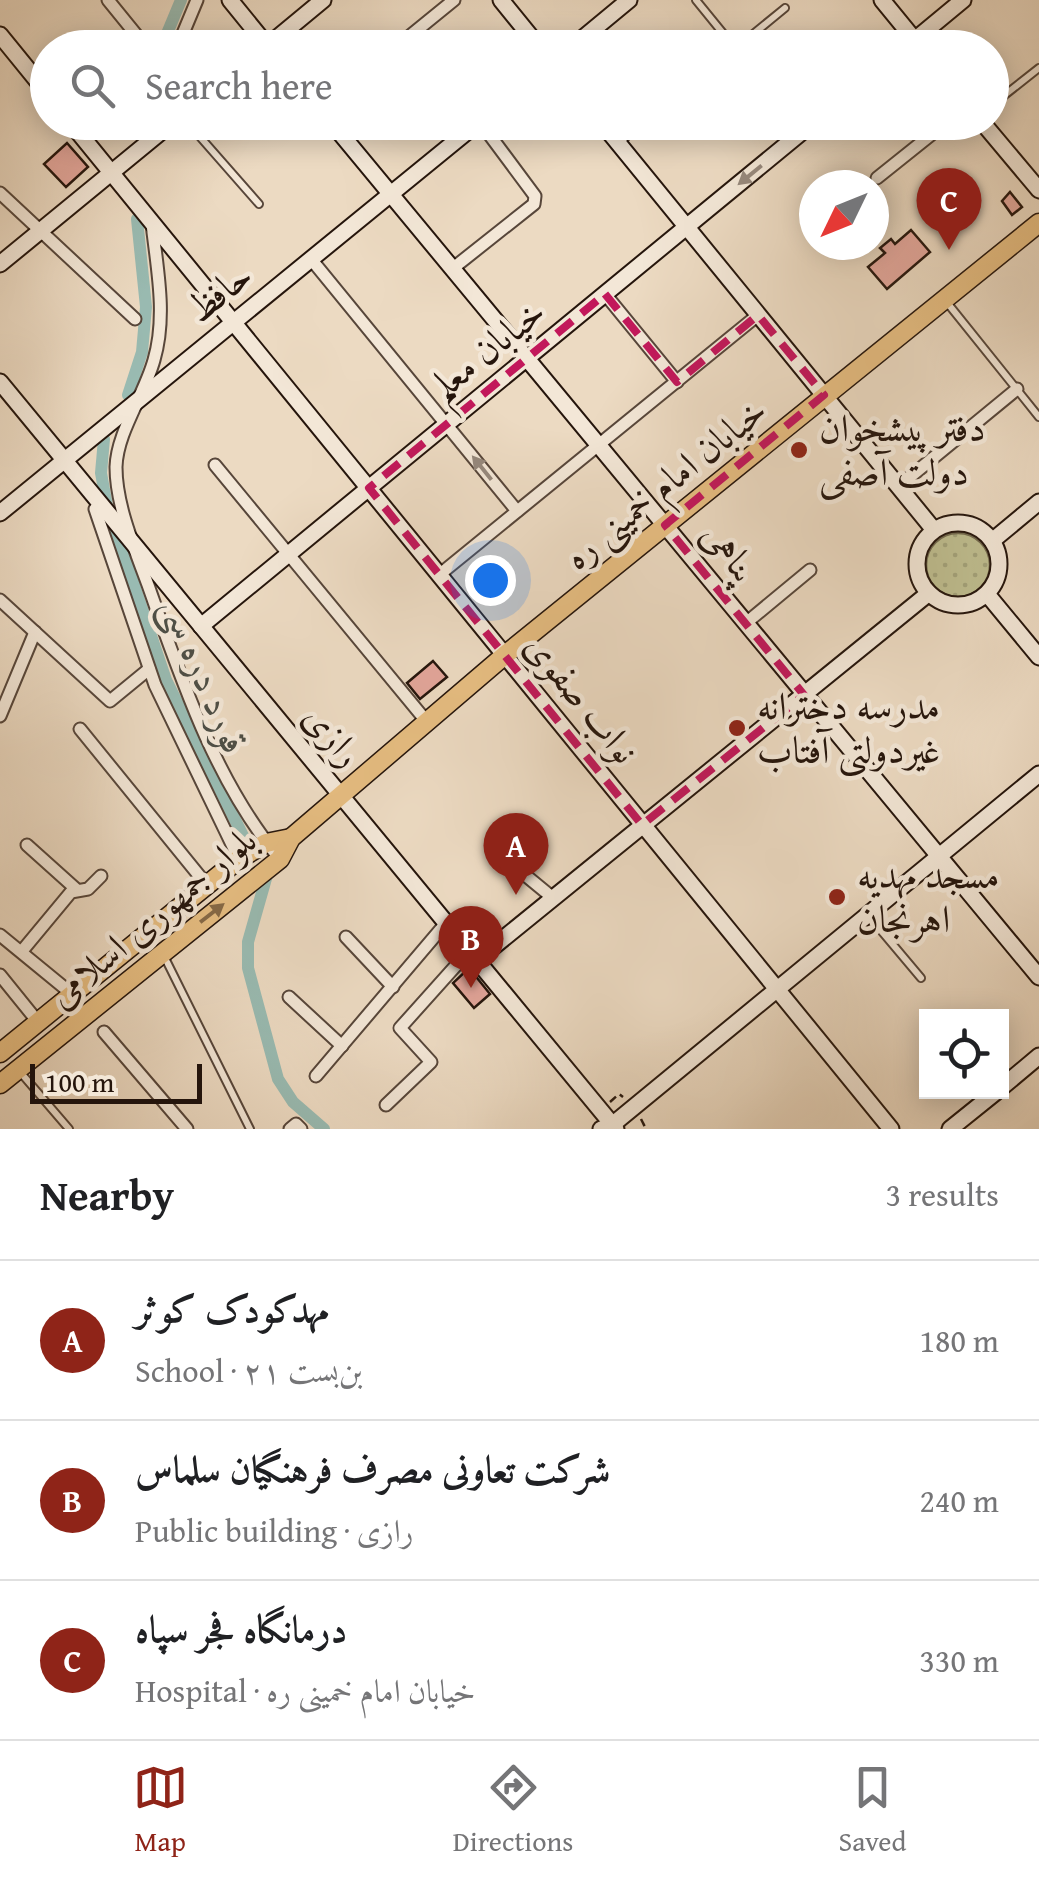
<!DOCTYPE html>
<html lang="en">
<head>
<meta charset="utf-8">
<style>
	:root { --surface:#fff; --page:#f6f6f6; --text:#202124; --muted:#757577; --line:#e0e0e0; --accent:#8f2418 }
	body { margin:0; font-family:"Gentium Book Plus",Amiri,serif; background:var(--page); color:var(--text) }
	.controls { position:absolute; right:30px; bottom:30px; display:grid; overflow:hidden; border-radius:0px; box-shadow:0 5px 25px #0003 }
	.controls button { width:90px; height:90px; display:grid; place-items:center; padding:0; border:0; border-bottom:2px solid var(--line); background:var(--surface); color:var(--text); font:50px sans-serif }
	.compass { position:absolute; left:799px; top:170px; width:90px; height:90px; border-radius:50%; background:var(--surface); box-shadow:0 5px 25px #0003; rotate:227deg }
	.scale { position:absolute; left:30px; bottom:25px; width:172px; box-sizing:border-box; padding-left:10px; border:5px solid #25150c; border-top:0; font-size:28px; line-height:35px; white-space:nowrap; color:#25150c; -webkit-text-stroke:8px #f3e7d7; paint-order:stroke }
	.you { position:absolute; left:490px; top:580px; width:35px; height:35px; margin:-25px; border:8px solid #fff; border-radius:50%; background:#1a73e8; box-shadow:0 0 0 15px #1a73e833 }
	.badge { display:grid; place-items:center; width:65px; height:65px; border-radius:50%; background:var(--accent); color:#fff; font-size:32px; font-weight:700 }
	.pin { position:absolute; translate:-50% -82px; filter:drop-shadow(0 2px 5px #0008) }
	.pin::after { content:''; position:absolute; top:52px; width:35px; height:30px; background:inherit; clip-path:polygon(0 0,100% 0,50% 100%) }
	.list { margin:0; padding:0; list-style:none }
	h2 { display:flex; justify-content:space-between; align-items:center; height:130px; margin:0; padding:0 40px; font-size:42px }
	h2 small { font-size:32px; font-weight:400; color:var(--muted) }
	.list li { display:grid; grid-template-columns:65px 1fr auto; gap:30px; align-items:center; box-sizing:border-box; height:160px; padding:0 40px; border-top:2px solid var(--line) }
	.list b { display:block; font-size:38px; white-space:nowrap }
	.list p { margin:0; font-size:32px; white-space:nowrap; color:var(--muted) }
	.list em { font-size:32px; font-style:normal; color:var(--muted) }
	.icon { flex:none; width:55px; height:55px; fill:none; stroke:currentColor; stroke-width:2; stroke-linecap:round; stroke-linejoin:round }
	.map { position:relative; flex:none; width:1039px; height:1129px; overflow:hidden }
	.search { position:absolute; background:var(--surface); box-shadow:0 5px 25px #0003; left:30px; right:30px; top:30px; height:110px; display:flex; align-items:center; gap:25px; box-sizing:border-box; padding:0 35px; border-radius:55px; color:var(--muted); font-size:38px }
	.sheet { height:610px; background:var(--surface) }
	nav { display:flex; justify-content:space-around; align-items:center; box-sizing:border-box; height:140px; border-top:2px solid var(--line); background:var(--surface); font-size:28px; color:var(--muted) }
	nav a { display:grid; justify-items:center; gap:5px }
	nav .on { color:var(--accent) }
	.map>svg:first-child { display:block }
	.grass { fill:url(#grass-dots); stroke:#72694e; stroke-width:2.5 }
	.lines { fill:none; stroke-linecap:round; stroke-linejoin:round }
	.canal { stroke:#99bbb2; stroke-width:12 }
	.building { fill:#e3a69b; stroke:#25150c; stroke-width:2.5 }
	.lane-casing { stroke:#57463a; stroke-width:10 }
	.street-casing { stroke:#57463a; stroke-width:15 }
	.secondary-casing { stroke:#25150c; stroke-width:19 }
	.primary-casing { stroke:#25150c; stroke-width:21 }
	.path { stroke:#25150c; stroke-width:2.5; stroke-dasharray:8 5; stroke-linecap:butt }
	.lane { stroke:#f3e7d7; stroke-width:6 }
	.street { stroke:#f3e7d7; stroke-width:11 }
	.secondary { stroke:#f3e7d7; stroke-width:15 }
	.primary { stroke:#e6bd81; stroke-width:18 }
	.oneway { fill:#96887c }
	.oneway2 { fill:#866946 }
	.marked { fill:none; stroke:#c2185b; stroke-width:8; stroke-dasharray:20 12; stroke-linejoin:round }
	.poi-dot { fill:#8f2418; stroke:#f3e7d7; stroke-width:4 }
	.labels { text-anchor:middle; stroke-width:9; stroke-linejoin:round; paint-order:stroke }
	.street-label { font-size:38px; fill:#25150c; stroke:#f3e7d7 }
	.poi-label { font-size:38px; fill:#25150c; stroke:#f3e7d7; text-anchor:start }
	.water-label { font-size:40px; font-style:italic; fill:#4e4f46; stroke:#f3e7d7 }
</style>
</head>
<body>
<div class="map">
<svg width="1039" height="1129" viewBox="0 0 1039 1129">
	<defs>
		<pattern id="grass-dots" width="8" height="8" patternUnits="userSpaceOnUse" patternTransform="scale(2.5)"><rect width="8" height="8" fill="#bebd8f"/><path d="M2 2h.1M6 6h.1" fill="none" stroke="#a3a27a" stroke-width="1.8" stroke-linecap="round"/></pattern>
	</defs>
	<rect width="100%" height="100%" fill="#ecdac2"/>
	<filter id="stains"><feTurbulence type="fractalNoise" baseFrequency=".002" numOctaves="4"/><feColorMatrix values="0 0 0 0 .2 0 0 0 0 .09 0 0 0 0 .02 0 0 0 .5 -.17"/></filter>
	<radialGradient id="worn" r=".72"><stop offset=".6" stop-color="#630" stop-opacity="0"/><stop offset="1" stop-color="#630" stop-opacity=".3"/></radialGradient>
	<circle class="grass" cx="958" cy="565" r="32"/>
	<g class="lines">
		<g class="canal">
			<polyline points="161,48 181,0"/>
			<polyline points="132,128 134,122"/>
			<polyline points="128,395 142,352 146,307 137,219"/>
			<polyline points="104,439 101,473 107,506"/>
			<polyline points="116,532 166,680 245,840"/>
			<polyline points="267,875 248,942 248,968 278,1079 293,1102 324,1129"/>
		</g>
	</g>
	<g class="building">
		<polygon points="67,143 88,167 66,187 44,164"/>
		<polygon points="1010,192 1022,207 1012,215 1002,201"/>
		<polygon points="911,230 930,252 887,289 868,267 885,253 880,248 891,239 895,244"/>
		<polygon points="433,661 447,677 420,699 407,683"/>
		<polygon points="469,968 490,994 474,1008 453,983"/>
	</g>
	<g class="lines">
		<defs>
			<g id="lane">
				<polyline points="696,0 735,48"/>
				<polyline points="736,48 785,8"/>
				<polyline points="992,105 1039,68"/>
				<polyline points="187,122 259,204"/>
				<polyline points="619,143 644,122"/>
				<polyline points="945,300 1039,417"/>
				<polyline points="868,915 921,978"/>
				<polyline points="163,954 250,1129"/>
				<polyline points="21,1073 69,1129"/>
			</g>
			<g id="street">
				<polyline points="108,0 147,48"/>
				<polyline points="177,48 197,0"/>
				<polyline points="395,48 454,0"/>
				<polyline points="877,178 947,122"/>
				<polyline points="0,193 135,319"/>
				<path d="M152,224c5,44 15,92 2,136 -10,36 -37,72 -38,107 0,39 19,82 32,118 33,93 67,197 132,274"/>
				<polyline points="311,259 517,511"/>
				<polyline points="452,269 534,204 535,196 480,122"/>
				<polyline points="605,294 677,382"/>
				<polyline points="215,465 427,722"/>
				<polyline points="899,486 1017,389"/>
				<polyline points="95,509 155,685 239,859"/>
				<polyline points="439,575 758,315"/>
				<polyline points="0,600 110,701 149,669"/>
				<polyline points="746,623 810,570"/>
				<polyline points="0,716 35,632"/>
				<polyline points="80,729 206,884"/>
				<polyline points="27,845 76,889"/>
				<polyline points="502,856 553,898"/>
				<polyline points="0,935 72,994"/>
				<polyline points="346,937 393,987"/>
				<polyline points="22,951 71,892 88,889 101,876"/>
				<polyline points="0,975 38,1022"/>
				<polyline points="289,997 342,1046"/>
				<polyline points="104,1032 187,1129"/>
				<polyline points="316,1076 446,923"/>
				<polyline points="386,1105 431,1062 400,1028 469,951"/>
				<polyline points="290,1129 296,1124 301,1129"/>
			</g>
			<g id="secondary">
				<polyline points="230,0 269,48"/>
				<polyline points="501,0 540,48"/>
				<polyline points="882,0 918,44"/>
				<polyline points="0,35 48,94"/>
				<polyline points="265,48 323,0"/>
				<polyline points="571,48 629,0"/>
				<polyline points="905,48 963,0"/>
				<polyline points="70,122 891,1129"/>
				<polyline points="331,122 1039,977"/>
				<polyline points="601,122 934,530"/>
				<polyline points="982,122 1039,190"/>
				<polyline points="0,264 173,122"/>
				<polyline points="0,382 616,1129"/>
				<polyline points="0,513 479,122"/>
				<circle cx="958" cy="564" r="41"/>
				<polyline points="992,541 1039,502"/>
				<polyline points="987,594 1039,657"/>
				<polyline points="201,626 814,122"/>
				<polyline points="477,960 929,593"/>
				<polyline points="1002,1087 1039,1056"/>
				<polyline points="601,1129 612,1125 1039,774"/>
				<polyline points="950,1129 996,1092"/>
			</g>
			<g id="primary">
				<polyline points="0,1053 239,859 266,843 291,838"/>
				<polyline points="0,1084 280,859 291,838 505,655 1039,223"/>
			</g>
		</defs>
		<use href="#lane" class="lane-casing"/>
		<use href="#street" class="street-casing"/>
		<use href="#secondary" class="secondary-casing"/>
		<use href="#primary" class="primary-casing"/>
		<g class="path">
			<polyline points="610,1102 619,1094 623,1097"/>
			<polyline points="641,1119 646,1129"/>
		</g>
		<use href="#lane" class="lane"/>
		<use href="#street" class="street"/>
		<use href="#secondary" class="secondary"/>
		<use href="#primary" class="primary"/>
	</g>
	<defs><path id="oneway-solid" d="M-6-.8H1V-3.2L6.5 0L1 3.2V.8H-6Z" transform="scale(2.5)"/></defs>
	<g class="oneway">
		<use href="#oneway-solid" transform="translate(750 175) rotate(141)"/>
		<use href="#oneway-solid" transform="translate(482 468) rotate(-129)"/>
	</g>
	<use class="oneway2" href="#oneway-solid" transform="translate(212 913) rotate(-38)"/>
	<path class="marked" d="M605,294l72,88 81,-67 66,80 -159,130 139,170 -162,130 -273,-337z"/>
	<g class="poi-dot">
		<circle cx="799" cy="450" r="10"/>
		<circle cx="737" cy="728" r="10"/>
		<circle cx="837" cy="897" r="10"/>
	</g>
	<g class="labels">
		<g class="street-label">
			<text transform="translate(219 292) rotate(-39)" y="13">حافظ</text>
			<text transform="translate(487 349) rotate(-39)" y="13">خیابان معلم</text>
			<text transform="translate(665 483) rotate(-39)" y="13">خیابان امام خمینی ره</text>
			<text transform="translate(730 552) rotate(50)" y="13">پناهی</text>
			<text transform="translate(582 698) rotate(51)" y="13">نواب صفوی</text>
			<text transform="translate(333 735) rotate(50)" y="13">رازی</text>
			<text transform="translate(152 917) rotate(-40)" y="13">بلوار جمهوری اسلامی</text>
		</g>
		<g class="poi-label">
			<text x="819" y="441">دفتر پیشخوان<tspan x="819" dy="44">دولت آصفی</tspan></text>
			<text x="757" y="719">مدرسه دخترانه<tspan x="757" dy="44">غیردولتی آفتاب</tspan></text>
			<text x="857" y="888">مسجد مهدیه<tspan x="857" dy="44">اهرنجان</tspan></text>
		</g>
		<g class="water-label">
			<text transform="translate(206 675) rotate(67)" y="14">قورد دره سی</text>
		</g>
	</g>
	<rect width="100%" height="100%" filter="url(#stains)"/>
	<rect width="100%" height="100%" fill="url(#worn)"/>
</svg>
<div class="controls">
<button><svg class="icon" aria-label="locate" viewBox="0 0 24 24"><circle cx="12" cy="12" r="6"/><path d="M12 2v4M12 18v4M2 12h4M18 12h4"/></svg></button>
</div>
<svg class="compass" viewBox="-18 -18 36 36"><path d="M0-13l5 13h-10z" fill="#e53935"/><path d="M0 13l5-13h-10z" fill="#757577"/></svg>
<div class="scale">100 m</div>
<div class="you"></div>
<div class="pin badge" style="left:516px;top:895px">A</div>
<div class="pin badge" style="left:471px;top:988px">B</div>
<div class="pin badge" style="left:949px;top:250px">C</div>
<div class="search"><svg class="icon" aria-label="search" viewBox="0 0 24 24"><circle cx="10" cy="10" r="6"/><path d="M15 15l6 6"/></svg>Search here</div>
</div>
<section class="sheet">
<h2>Nearby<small>3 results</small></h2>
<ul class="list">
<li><span class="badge">A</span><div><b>مهدکودک کوثر</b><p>School · بن‌بست ۲۱</p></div><em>180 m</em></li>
<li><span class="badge">B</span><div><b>شرکت تعاونی مصرف فرهنگیان سلماس</b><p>Public building · رازی</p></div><em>240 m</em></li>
<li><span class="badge">C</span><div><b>درمانگاه فجر سپاه</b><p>Hospital · خیابان امام خمینی ره</p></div><em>330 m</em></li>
</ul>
</section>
<nav>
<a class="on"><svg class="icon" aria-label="map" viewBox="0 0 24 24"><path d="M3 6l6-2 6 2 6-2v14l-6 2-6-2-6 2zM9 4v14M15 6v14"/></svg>Map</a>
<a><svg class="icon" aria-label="directions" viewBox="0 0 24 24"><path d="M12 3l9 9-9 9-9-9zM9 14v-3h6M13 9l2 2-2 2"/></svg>Directions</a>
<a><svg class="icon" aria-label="saved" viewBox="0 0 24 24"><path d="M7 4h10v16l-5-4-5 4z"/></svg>Saved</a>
</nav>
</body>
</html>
